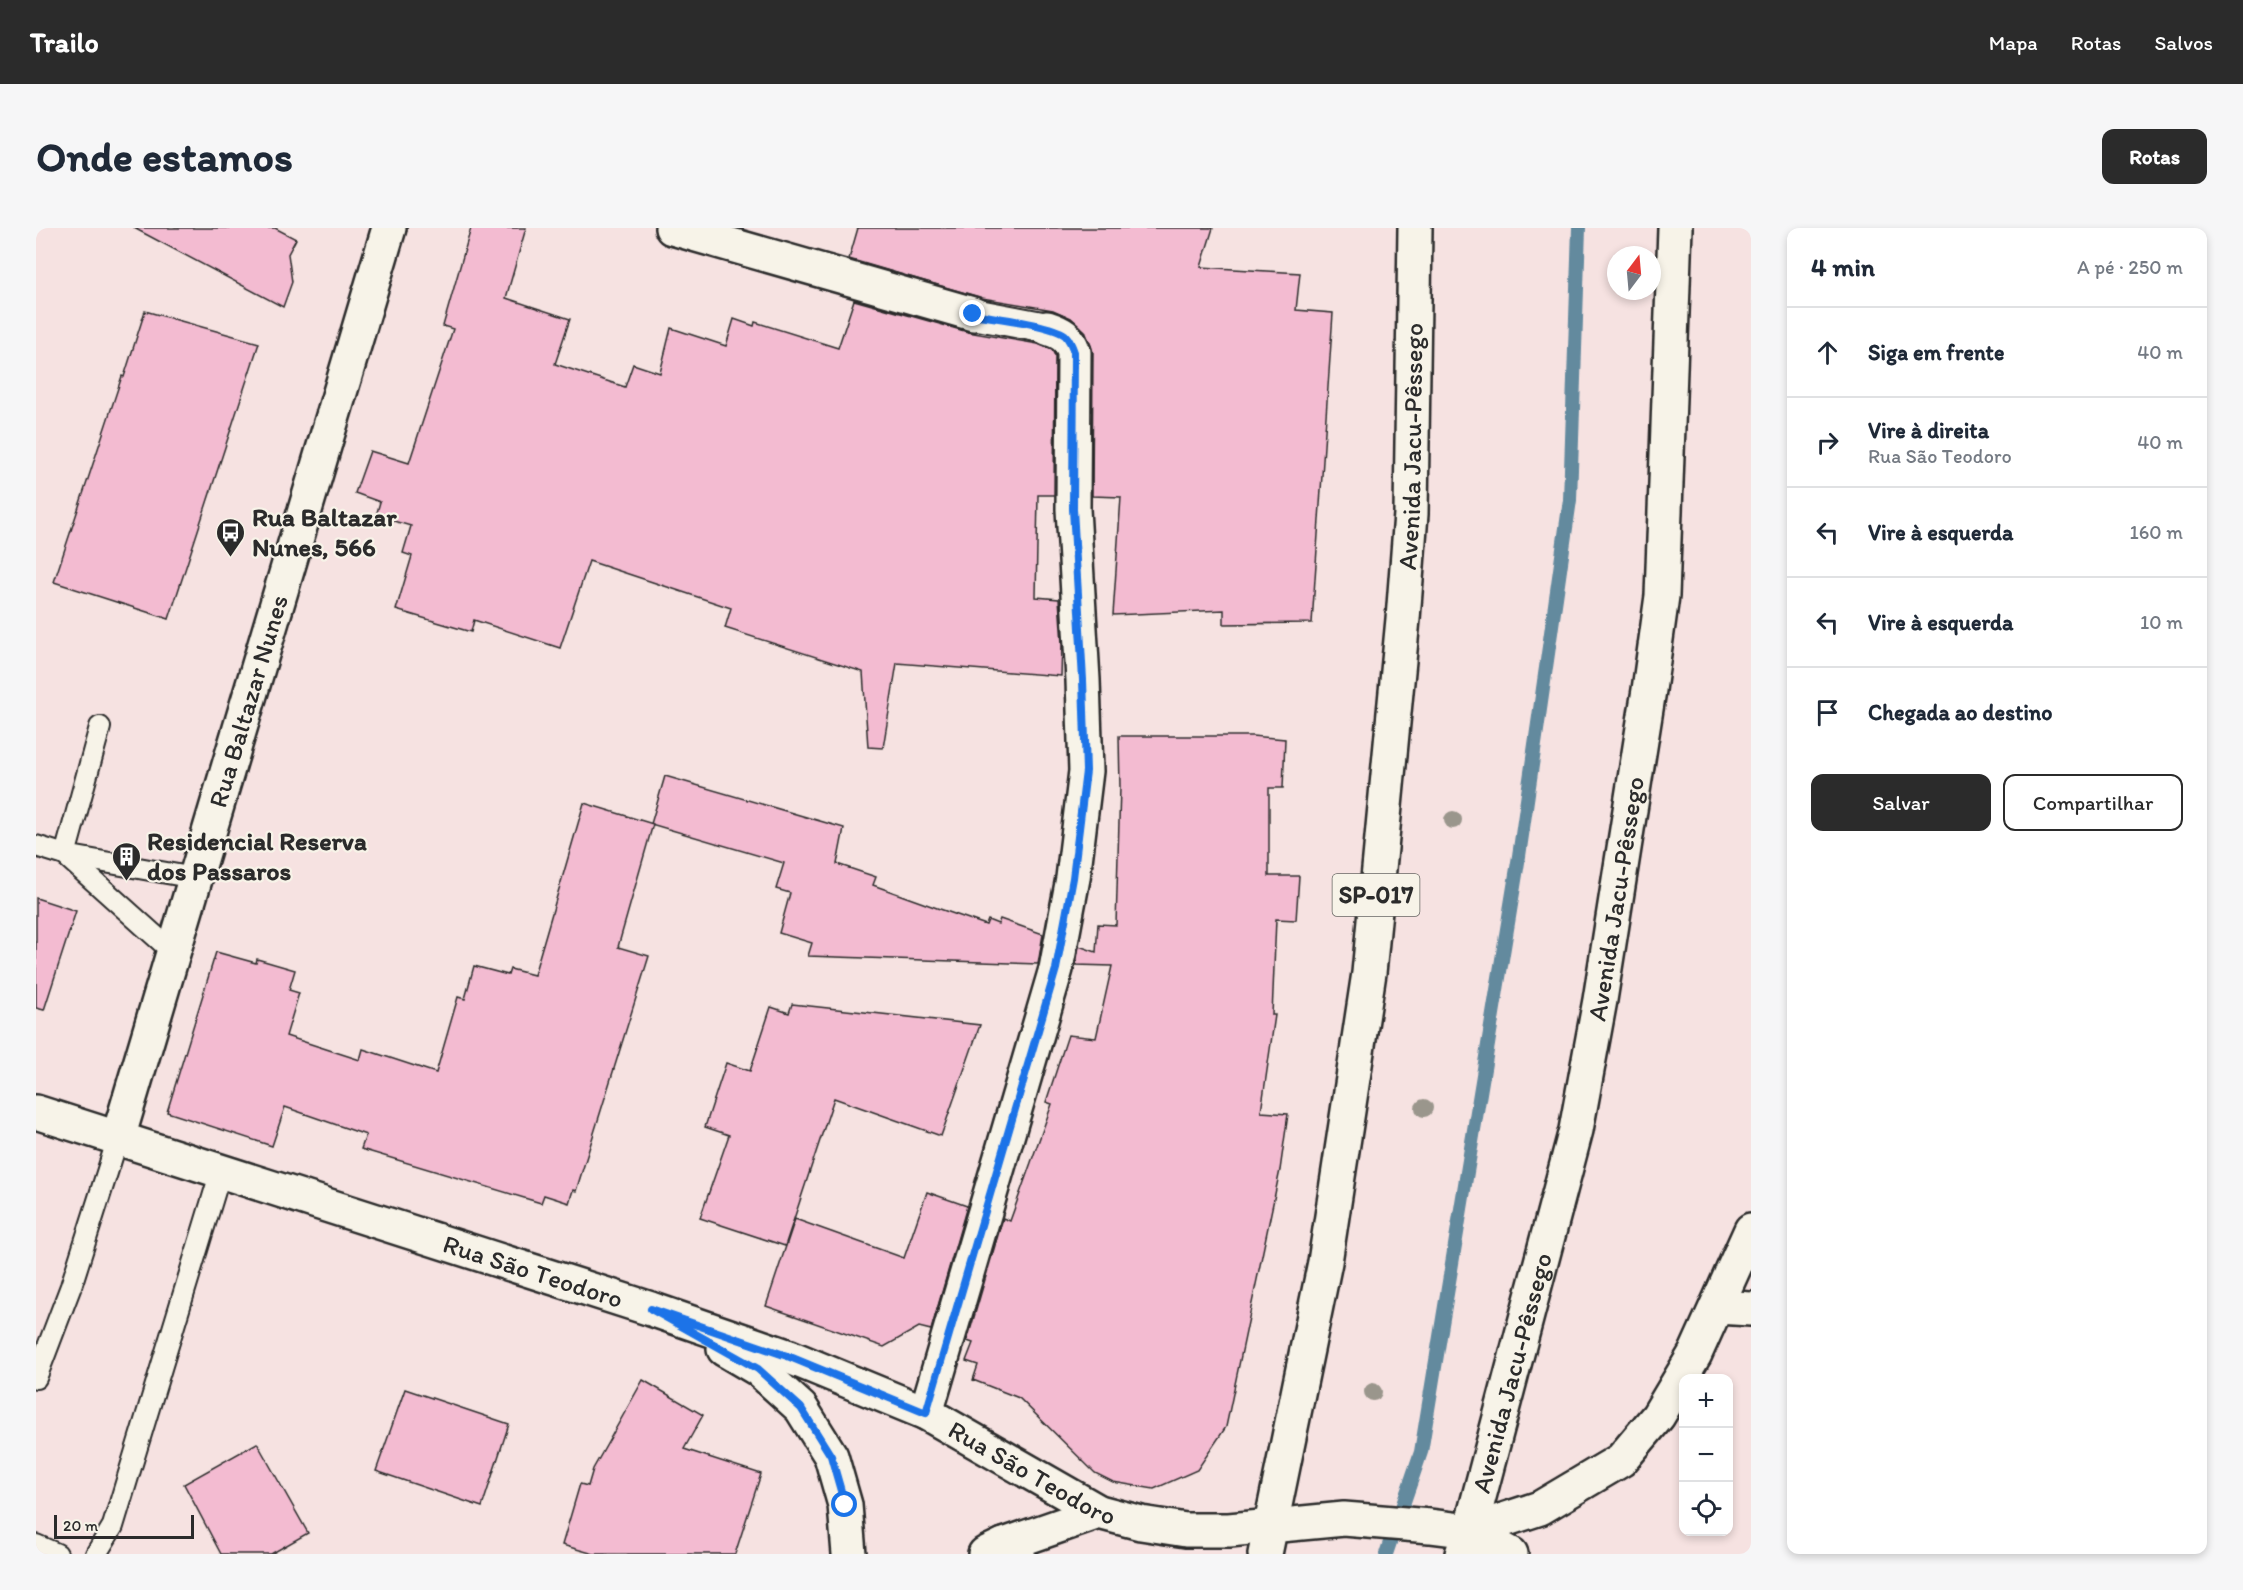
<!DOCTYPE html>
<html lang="pt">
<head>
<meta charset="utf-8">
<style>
	:root { --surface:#fff; --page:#f6f6f7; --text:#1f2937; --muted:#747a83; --line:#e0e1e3; --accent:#2b2b2b }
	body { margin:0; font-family:Itim,sans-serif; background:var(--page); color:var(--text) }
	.controls { position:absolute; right:18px; bottom:18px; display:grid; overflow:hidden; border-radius:12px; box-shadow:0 3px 9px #0003 }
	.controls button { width:54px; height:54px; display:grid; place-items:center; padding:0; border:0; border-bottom:2px solid var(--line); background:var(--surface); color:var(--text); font:30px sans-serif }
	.compass { position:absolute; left:1571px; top:18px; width:54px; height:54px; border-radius:50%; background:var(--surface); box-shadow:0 3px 9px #0003; rotate:16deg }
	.scale { position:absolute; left:18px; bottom:15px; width:140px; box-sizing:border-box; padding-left:6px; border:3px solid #2b2b2b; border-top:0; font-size:16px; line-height:21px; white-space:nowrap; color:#2b2b2b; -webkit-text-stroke:4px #f7f3e8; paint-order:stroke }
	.stop { position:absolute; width:18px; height:18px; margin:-14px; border:4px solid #1a73e8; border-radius:50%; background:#fff }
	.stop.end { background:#1a73e8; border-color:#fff; box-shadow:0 2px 6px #0008 }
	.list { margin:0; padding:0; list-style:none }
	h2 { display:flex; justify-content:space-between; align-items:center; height:78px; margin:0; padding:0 24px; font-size:26px }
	h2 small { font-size:20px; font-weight:400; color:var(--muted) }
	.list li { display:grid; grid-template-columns:39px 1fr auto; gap:18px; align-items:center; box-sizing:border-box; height:90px; padding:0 24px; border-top:2px solid var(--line) }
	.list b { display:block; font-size:22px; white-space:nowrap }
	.list p { margin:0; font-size:20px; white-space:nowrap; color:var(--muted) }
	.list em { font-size:20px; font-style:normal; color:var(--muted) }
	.actions { display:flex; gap:12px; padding:18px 24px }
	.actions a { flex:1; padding:14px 0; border:2px solid var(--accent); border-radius:12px; text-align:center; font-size:21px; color:var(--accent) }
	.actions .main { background:var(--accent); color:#fff }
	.icon { flex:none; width:33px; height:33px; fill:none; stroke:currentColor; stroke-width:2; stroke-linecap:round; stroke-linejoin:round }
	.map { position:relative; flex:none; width:1715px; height:1326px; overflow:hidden; border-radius:12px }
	header { display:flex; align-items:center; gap:36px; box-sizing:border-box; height:84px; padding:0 30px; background:var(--accent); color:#fff }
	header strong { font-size:28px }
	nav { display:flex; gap:33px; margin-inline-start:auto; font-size:21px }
	.intro { display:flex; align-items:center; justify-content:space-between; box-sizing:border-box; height:144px; padding:0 36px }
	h1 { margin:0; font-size:42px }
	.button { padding:15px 27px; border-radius:12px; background:var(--accent); color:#fff; font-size:21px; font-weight:700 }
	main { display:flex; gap:36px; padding:0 36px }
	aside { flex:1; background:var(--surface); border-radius:12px; box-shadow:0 3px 9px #0003 }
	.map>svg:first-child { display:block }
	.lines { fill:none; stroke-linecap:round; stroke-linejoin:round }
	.stream { stroke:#638a9e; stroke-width:14 }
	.building { fill:#f3bbd1; stroke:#2b2b2b; stroke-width:1.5 }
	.service-casing { stroke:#2b2b2b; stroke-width:24 }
	.pedestrian-casing { stroke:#2b2b2b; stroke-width:34 }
	.minor-casing { stroke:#2b2b2b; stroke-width:38 }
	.tertiary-casing { stroke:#2b2b2b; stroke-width:38 }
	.secondary-casing { stroke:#2b2b2b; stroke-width:38 }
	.trunk-casing { stroke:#2b2b2b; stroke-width:38 }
	.service { stroke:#f7f3e8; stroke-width:20 }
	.pedestrian { stroke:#f7f3e8; stroke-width:30 }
	.minor { stroke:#f7f3e8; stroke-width:33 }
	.tertiary { stroke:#f7f3e8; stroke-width:33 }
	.secondary { stroke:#f7f3e8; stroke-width:33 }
	.trunk { stroke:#f7f3e8; stroke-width:33 }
	.tree { fill:#9a968c }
	.route { stroke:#1a73e8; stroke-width:8 }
	.labels { text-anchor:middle; stroke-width:4.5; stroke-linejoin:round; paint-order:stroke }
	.shield { fill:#f7f3e8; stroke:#686764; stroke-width:1.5 }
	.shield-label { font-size:24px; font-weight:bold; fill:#2b2b2b }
	.street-label { font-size:26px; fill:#2b2b2b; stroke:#f7f3e8 }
	.poi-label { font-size:26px; font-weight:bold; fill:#2b2b2b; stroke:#f7f3e8; text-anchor:start }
</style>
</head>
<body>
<header>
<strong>Trailo</strong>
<nav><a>Mapa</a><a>Rotas</a><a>Salvos</a></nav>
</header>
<div class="intro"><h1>Onde estamos</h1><a class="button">Rotas</a></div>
<main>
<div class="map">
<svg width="1715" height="1326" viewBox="0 0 1715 1326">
	<rect width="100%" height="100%" fill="#f6e2e1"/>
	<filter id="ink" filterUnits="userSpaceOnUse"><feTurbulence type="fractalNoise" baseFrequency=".0167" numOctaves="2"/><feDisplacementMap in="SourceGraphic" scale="12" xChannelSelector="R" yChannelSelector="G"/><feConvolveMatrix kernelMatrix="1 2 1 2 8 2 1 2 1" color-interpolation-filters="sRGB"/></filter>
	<g filter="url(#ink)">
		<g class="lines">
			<polyline class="stream" points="1350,1326 1385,1224 1483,628 1534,272 1543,0"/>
		</g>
		<g class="building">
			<polygon points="98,0 239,0 260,11 252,26 256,54 247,79"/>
			<polygon points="435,0 490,0 470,70 534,91 519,136 589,159 597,136 624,145 635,100 690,118 698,91 718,98 719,94 802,120 818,72 932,104 1002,116 1016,122 1019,128 1018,267 1002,267 1000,369 1023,371 1026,416 1025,448 861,435 847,520 832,519 827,444 689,400 695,380 553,333 524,420 438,392 435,404 360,382 376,328 367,325 375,298 340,288 344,274 319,265 334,223 373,235 417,101 407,98"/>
			<polygon points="822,0 1177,0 1165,39 1264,45 1260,82 1297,85 1276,395 1188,396 1188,382 1077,387 1085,269 1056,268 1057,124 1049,103 1035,90 1017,82 946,70 813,31"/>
			<polygon points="109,83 223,115 133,391 18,354 86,148 88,149"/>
			<polygon points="1083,508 1216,508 1249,511 1247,560 1233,560 1233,648 1263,648 1260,692 1240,691 1236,787 1239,787 1225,884 1252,886 1244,942 1190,1199 1161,1242 1118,1261 1077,1254 1059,1245 983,1170 937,1152 942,1137 930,1133 937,1115 931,1113 967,990 974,993 1016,876 1010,874 1032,807 1060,810 1076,738 1040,737 1043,718 1060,724 1062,696 1080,697 1084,559"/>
			<polygon points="629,548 808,600 801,636 840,649 837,657 901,680 950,697 952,692 962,696 964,691 1007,706 1002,736 772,728 776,715 743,705 754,665 740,661 748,635 615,596"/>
			<polygon points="548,575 617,596 582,719 613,728 540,963 537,962 533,975 508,967 505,975 325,921 330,907 249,879 236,918 131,884 180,724 220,735 221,731 259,742 253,762 263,765 250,808 324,832 327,821 400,845 422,769 429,771 438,738 472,747 474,741 498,747"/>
			<polygon points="0,670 40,683 8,782 0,780"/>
			<polygon points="756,776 944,797 905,908 798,870 749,1018 664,990 693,907 669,899 690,835 714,843 735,779 753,785"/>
			<polygon points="891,964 931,978 895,1102 883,1099 848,1119 730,1078 759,991 868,1030"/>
			<polygon points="607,1152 667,1187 648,1221 725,1246 699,1326 558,1326 526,1317 544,1256 552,1258 557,1241"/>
			<polygon points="369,1161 473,1196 446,1279 340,1243"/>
			<polygon points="221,1215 272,1305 235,1326 185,1326 148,1256"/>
		</g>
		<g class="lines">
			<defs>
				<g id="service">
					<polyline points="64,499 29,627 159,650"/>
					<polyline points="0,618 29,627 137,724"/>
					<polyline points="0,1150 35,1058 82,910"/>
					<polyline points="0,1317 21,1326"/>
					<polyline points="60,1326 77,1298 185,943"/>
				</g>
				<polyline id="pedestrian" points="937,86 1011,100"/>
				<g id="minor">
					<polyline points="636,0 937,86"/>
					<polyline points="1681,1079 1715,1081"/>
					<path d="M890,1185l130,-444 17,-91 13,-107 -3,-91 -10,-171 1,-157c-6,-16 -12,-19 -27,-24"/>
				</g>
				<g id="tertiary">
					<path id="s1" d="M82,910l271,-910"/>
				</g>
				<g id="secondary">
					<path id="s2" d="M0,884l615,197 139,48 136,56 173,99 42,11 45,7h43l115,-11 86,7 40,5 41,23"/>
					<polyline points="688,1121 722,1141 765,1180 795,1228 809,1277 813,1326"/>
					<polyline points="1434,1303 1504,1280 1585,1232 1622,1188 1659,1126 1715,1002"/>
					<polyline points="949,1326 968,1317 1063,1284"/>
				</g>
				<g id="trunk">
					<polyline points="968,1317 982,1326"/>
					<path id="s3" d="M1229,1326l60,-292 44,-289 34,-354 8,-105 4,-286"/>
					<path id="s4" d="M1426,1326l8,-23 106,-401 24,-130 49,-310 13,-94 13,-368"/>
				</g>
			</defs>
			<use href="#service" class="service-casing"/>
			<use href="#pedestrian" class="pedestrian-casing"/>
			<use href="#minor" class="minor-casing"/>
			<use href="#tertiary" class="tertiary-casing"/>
			<use href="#secondary" class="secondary-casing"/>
			<use href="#trunk" class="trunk-casing"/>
			<use href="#service" class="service"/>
			<use href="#pedestrian" class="pedestrian"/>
			<use href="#minor" class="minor"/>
			<use href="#tertiary" class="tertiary"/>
			<use href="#secondary" class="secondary"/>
			<use href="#trunk" class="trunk"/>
		</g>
		<g class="tree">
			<circle cx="1417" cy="592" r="9"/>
			<circle cx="1388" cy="880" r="9"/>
			<circle cx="1337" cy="1164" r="9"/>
		</g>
	</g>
	<g class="lines" filter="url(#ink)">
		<path class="route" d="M809,1277l-14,-49 -30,-48 -43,-39 -107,-60 139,48 136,56 130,-444 17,-91 13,-107 -3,-91 -10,-171 1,-157c-2,-6 -4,-12 -9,-17 -15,-11 -71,-17 -92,-21"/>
	</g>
	<defs>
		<symbol id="bus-pin" viewBox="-11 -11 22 30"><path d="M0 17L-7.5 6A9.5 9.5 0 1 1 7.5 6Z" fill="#2b2b2b" stroke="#f7f3e8"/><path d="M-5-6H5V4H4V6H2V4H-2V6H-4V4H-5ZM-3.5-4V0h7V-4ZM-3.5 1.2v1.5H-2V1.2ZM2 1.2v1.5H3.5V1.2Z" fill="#fff"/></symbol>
		<symbol id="building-pin" viewBox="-11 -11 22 30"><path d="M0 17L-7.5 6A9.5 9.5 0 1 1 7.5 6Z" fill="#2b2b2b" stroke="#f7f3e8"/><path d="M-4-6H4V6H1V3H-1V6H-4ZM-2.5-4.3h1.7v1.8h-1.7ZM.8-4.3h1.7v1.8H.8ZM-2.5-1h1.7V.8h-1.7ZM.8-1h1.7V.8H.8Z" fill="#fff"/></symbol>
	</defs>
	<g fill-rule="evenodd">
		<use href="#bus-pin" x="178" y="288" width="33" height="45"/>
		<use href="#building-pin" x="74" y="612" width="33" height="45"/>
	</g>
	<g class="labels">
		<rect class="shield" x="1296.5" y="646" width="87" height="42" rx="4.5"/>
		<g class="shield-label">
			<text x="1340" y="675">SP-017</text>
		</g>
		<g class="street-label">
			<text dy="9" stroke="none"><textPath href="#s3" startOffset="1119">Avenida Jacu-Pêssego</textPath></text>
			<text dy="9" stroke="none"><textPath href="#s1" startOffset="456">Rua Baltazar Nunes</textPath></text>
			<text dy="9" stroke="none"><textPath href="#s4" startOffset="674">Avenida Jacu-Pêssego</textPath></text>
			<text dy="9" stroke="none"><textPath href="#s2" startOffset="522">Rua São Teodoro</textPath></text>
			<text dy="9" stroke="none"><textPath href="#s4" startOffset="188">Avenida Jacu-Pêssego</textPath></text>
			<text dy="9" stroke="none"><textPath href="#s2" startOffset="1062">Rua São Teodoro</textPath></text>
		</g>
		<g class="poi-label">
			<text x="216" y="298">Rua Baltazar<tspan x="216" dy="30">Nunes, 566</tspan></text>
			<text x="111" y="622">Residencial Reserva<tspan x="111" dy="30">dos Passaros</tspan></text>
		</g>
	</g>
</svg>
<div class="controls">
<button>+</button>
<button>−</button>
<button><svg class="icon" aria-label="locate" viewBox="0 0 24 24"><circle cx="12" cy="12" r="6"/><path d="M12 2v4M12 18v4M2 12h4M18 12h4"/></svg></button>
</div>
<svg class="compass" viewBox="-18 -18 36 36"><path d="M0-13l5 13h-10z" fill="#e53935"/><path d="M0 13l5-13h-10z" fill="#747a83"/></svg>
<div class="scale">20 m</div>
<div class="stop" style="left:809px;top:1277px"></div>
<div class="stop end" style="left:937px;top:86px"></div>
</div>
<aside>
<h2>4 min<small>A pé · 250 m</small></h2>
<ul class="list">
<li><svg class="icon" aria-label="ahead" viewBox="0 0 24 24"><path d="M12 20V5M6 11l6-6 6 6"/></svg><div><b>Siga em frente</b></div><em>40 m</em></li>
<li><svg class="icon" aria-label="right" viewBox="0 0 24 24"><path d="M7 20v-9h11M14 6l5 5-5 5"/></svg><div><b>Vire à direita</b><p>Rua São Teodoro</p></div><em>40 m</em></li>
<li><svg class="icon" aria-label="left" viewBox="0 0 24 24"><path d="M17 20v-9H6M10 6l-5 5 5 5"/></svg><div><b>Vire à esquerda</b></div><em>160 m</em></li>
<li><svg class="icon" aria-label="left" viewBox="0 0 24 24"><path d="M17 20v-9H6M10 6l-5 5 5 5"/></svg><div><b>Vire à esquerda</b></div><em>10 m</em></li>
<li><svg class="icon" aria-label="arrive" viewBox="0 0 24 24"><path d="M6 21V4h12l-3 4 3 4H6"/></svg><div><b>Chegada ao destino</b></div></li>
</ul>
<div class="actions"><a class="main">Salvar</a><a>Compartilhar</a></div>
</aside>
</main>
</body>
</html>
